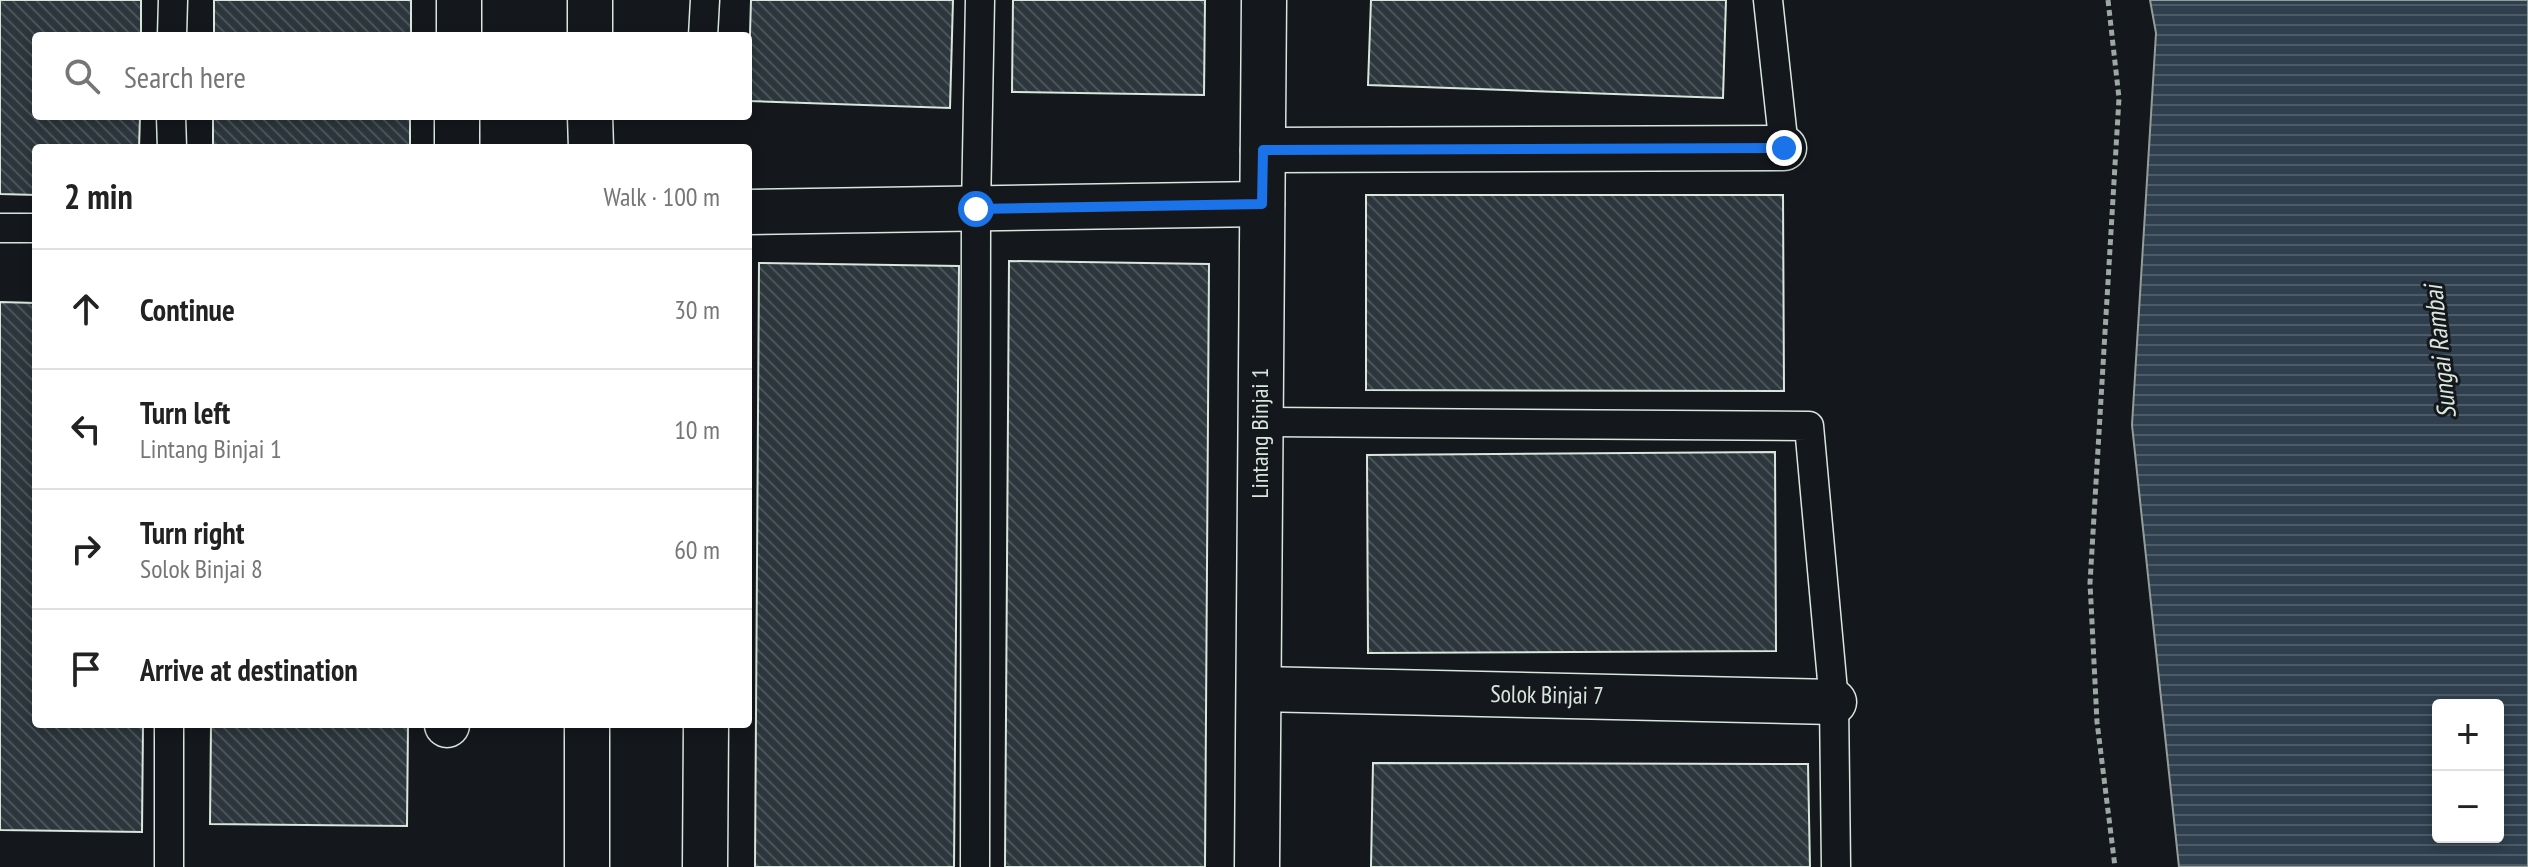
<!DOCTYPE html>
<html lang="en">
<head>
<meta charset="utf-8">
<style>
	:root { --surface:#fff; --page:#f6f6f6; --text:#222; --muted:#767676; --line:#e0e0e0 }
	body { margin:0; font-family:"PT Sans Narrow",sans-serif; background:var(--page); color:var(--text) }
	.controls { position:absolute; right:24px; bottom:24px; display:grid; overflow:hidden; border-radius:8px; box-shadow:0 4px 12px #0003 }
	.controls button { width:72px; height:72px; display:grid; place-items:center; padding:0; border:0; border-bottom:2px solid var(--line); background:var(--surface); color:var(--text); font:40px sans-serif }
	.stop { position:absolute; width:24px; height:24px; margin:-18px; border:6px solid #1a73e8; border-radius:50%; background:#fff }
	.stop.end { background:#1a73e8; border-color:#fff; box-shadow:0 2px 8px #0008 }
	.list { margin:0; padding:0; list-style:none }
	h2 { display:flex; justify-content:space-between; align-items:center; height:104px; margin:0; padding:0 32px; font-size:34px }
	h2 small { font-size:26px; font-weight:400; color:var(--muted) }
	.list li { display:grid; grid-template-columns:52px 1fr auto; gap:24px; align-items:center; box-sizing:border-box; height:120px; padding:0 32px; border-top:2px solid var(--line) }
	.list b { display:block; font-size:30px; white-space:nowrap }
	.list p { margin:0; font-size:26px; white-space:nowrap; color:var(--muted) }
	.list em { font-size:26px; font-style:normal; color:var(--muted) }
	.icon { flex:none; width:44px; height:44px; fill:none; stroke:currentColor; stroke-width:2; stroke-linecap:round; stroke-linejoin:round }
	.map { position:relative; flex:none; width:2528px; height:867px; overflow:hidden }
	.search { position:absolute; background:var(--surface); box-shadow:0 4px 12px #0003; left:32px; top:32px; width:720px; height:88px; display:flex; align-items:center; gap:20px; box-sizing:border-box; padding:0 28px; border-radius:8px; color:var(--muted); font-size:30px }
	.panel { position:absolute; background:var(--surface); box-shadow:0 4px 12px #0003; left:32px; top:144px; width:720px; height:584px; border-radius:8px }
	.map>svg:first-child { display:block }
	.water { fill:url(#water-rules); stroke:#939e99; stroke-width:2; fill-rule:evenodd }
	.building { fill:url(#building-back-hatch); stroke:#d8e6dc; stroke-width:2 }
	.lines { fill:none; stroke-linecap:round; stroke-linejoin:round }
	.service-casing { stroke:#d8e6dc; stroke-width:31 }
	.minor-casing { stroke:#d8e6dc; stroke-width:47 }
	.path { stroke:#9da8a2; stroke-width:5; stroke-dasharray:6 4; stroke-linecap:butt }
	.service { stroke:#14181c; stroke-width:28 }
	.minor { stroke:#14181c; stroke-width:44 }
	.route { stroke:#1a73e8; stroke-width:10 }
	.labels { text-anchor:middle; stroke-width:6; stroke-linejoin:round; paint-order:stroke }
	.street-label { font-size:24px; fill:#d8e6dc; stroke:#14181c }
	.water-label { font-size:26px; font-style:italic; fill:#d8e6dc; stroke:#14181c }
</style>
</head>
<body>
<div class="map">
<svg width="2528" height="867" viewBox="0 0 2528 867">
	<defs>
		<pattern id="water-rules" width="6" height="5" patternUnits="userSpaceOnUse" patternTransform="scale(2)"><rect width="6" height="5" fill="#2f3f4d"/><path d="M0 2.5h6" fill="none" stroke="#4c5b66"/></pattern>
		<pattern id="building-back-hatch" width="6" height="6" patternUnits="userSpaceOnUse" patternTransform="scale(2)"><rect width="6" height="6" fill="#2c363c"/><path d="M-1 5l2 2M0 0l6 6M5-1l2 2" fill="none" stroke="#4a5358"/></pattern>
	</defs>
	<rect width="100%" height="100%" fill="#14181c"/>
	<path class="water" d="M2150,0h378v867h-349l-47,-442 24,-392zM2438,705h60v132h-60z"/>
	<g class="building">
		<polygon points="0,0 141,0 141,36 36,36 36,116 140,116 139,148 36,148 36,195 0,194"/>
		<rect x="214" y="0" width="197" height="36"/>
		<polygon points="751,0 953,0 950,108 748,101"/>
		<polygon points="1013,0 1205,0 1204,95 1012,92"/>
		<polygon points="1371,0 1726,0 1723,98 1368,85"/>
		<rect x="213" y="116" width="197" height="32"/>
		<polygon points="1366,195 1783,195 1784,391 1366,390"/>
		<polygon points="1009,261 1209,264 1205,867 1005,867"/>
		<polygon points="759,263 959,266 954,867 755,867"/>
		<polygon points="0,302 36,303 36,724 143,724 142,832 0,830"/>
		<polygon points="1775,452 1776,651 1368,653 1367,455"/>
		<polygon points="211,724 408,724 407,826 210,824"/>
		<polygon points="1373,763 1808,764 1810,867 1371,867"/>
	</g>
	<g class="lines">
		<defs>
			<g id="service">
				<polyline points="1768,0 1784,148"/>
				<polyline points="172,36 173,0"/>
				<polyline points="703,36 705,0"/>
				<polyline points="171,116 172,148"/>
				<polyline points="0,228 36,228"/>
				<polyline points="1260,422 1809,426 1834,702 1836,867"/>
				<polyline points="169,867 169,724"/>
				<polyline points="975,867 976,209 980,0"/>
			</g>
			<g id="minor">
				<polyline points="590,0 590,36"/>
				<polyline points="459,36 459,0"/>
				<polyline points="590,116 591,148"/>
				<polyline points="457,148 457,116"/>
				<polyline points="1263,150 1784,148"/>
				<polyline points="748,212 1262,204"/>
				<polyline points="1259,689 1834,702"/>
				<polyline points="587,724 587,867"/>
				<polyline points="447,725 447,724"/>
				<polyline points="705,867 706,724"/>
				<polyline points="1257,867 1264,0"/>
			</g>
		</defs>
		<use href="#service" class="service-casing"/>
		<use href="#minor" class="minor-casing"/>
		<polyline class="path" points="2108,0 2119,98 2090,583 2097,722 2115,867"/>
		<use href="#service" class="service"/>
		<use href="#minor" class="minor"/>
	</g>
	<g class="lines">
		<polyline class="route" points="976,209 1262,204 1263,150 1784,148"/>
	</g>
	<g class="labels">
		<g class="street-label">
			<text transform="translate(1260 433) rotate(-90)" y="8">Lintang Binjai 1</text>
			<text transform="translate(1547 695) rotate(1)" y="8">Solok Binjai 7</text>
		</g>
		<g class="water-label">
			<text transform="translate(2440 352) rotate(-96)" y="9">Sungai Rambai</text>
		</g>
	</g>
</svg>
<div class="controls">
<button>+</button>
<button>−</button>
</div>
<div class="stop" style="left:976px;top:209px"></div>
<div class="stop end" style="left:1784px;top:148px"></div>
<div class="search"><svg class="icon" aria-label="search" viewBox="0 0 24 24"><circle cx="10" cy="10" r="6"/><path d="M15 15l6 6"/></svg>Search here</div>
<section class="panel">
<h2>2 min<small>Walk · 100 m</small></h2>
<ul class="list">
<li><svg class="icon" aria-label="ahead" viewBox="0 0 24 24"><path d="M12 20V5M6 11l6-6 6 6"/></svg><div><b>Continue</b></div><em>30 m</em></li>
<li><svg class="icon" aria-label="left" viewBox="0 0 24 24"><path d="M17 20v-9H6M10 6l-5 5 5 5"/></svg><div><b>Turn left</b><p>Lintang Binjai 1</p></div><em>10 m</em></li>
<li><svg class="icon" aria-label="right" viewBox="0 0 24 24"><path d="M7 20v-9h11M14 6l5 5-5 5"/></svg><div><b>Turn right</b><p>Solok Binjai 8</p></div><em>60 m</em></li>
<li><svg class="icon" aria-label="arrive" viewBox="0 0 24 24"><path d="M6 21V4h12l-3 4 3 4H6"/></svg><div><b>Arrive at destination</b></div></li>
</ul>
</section>
</div>
</body>
</html>
